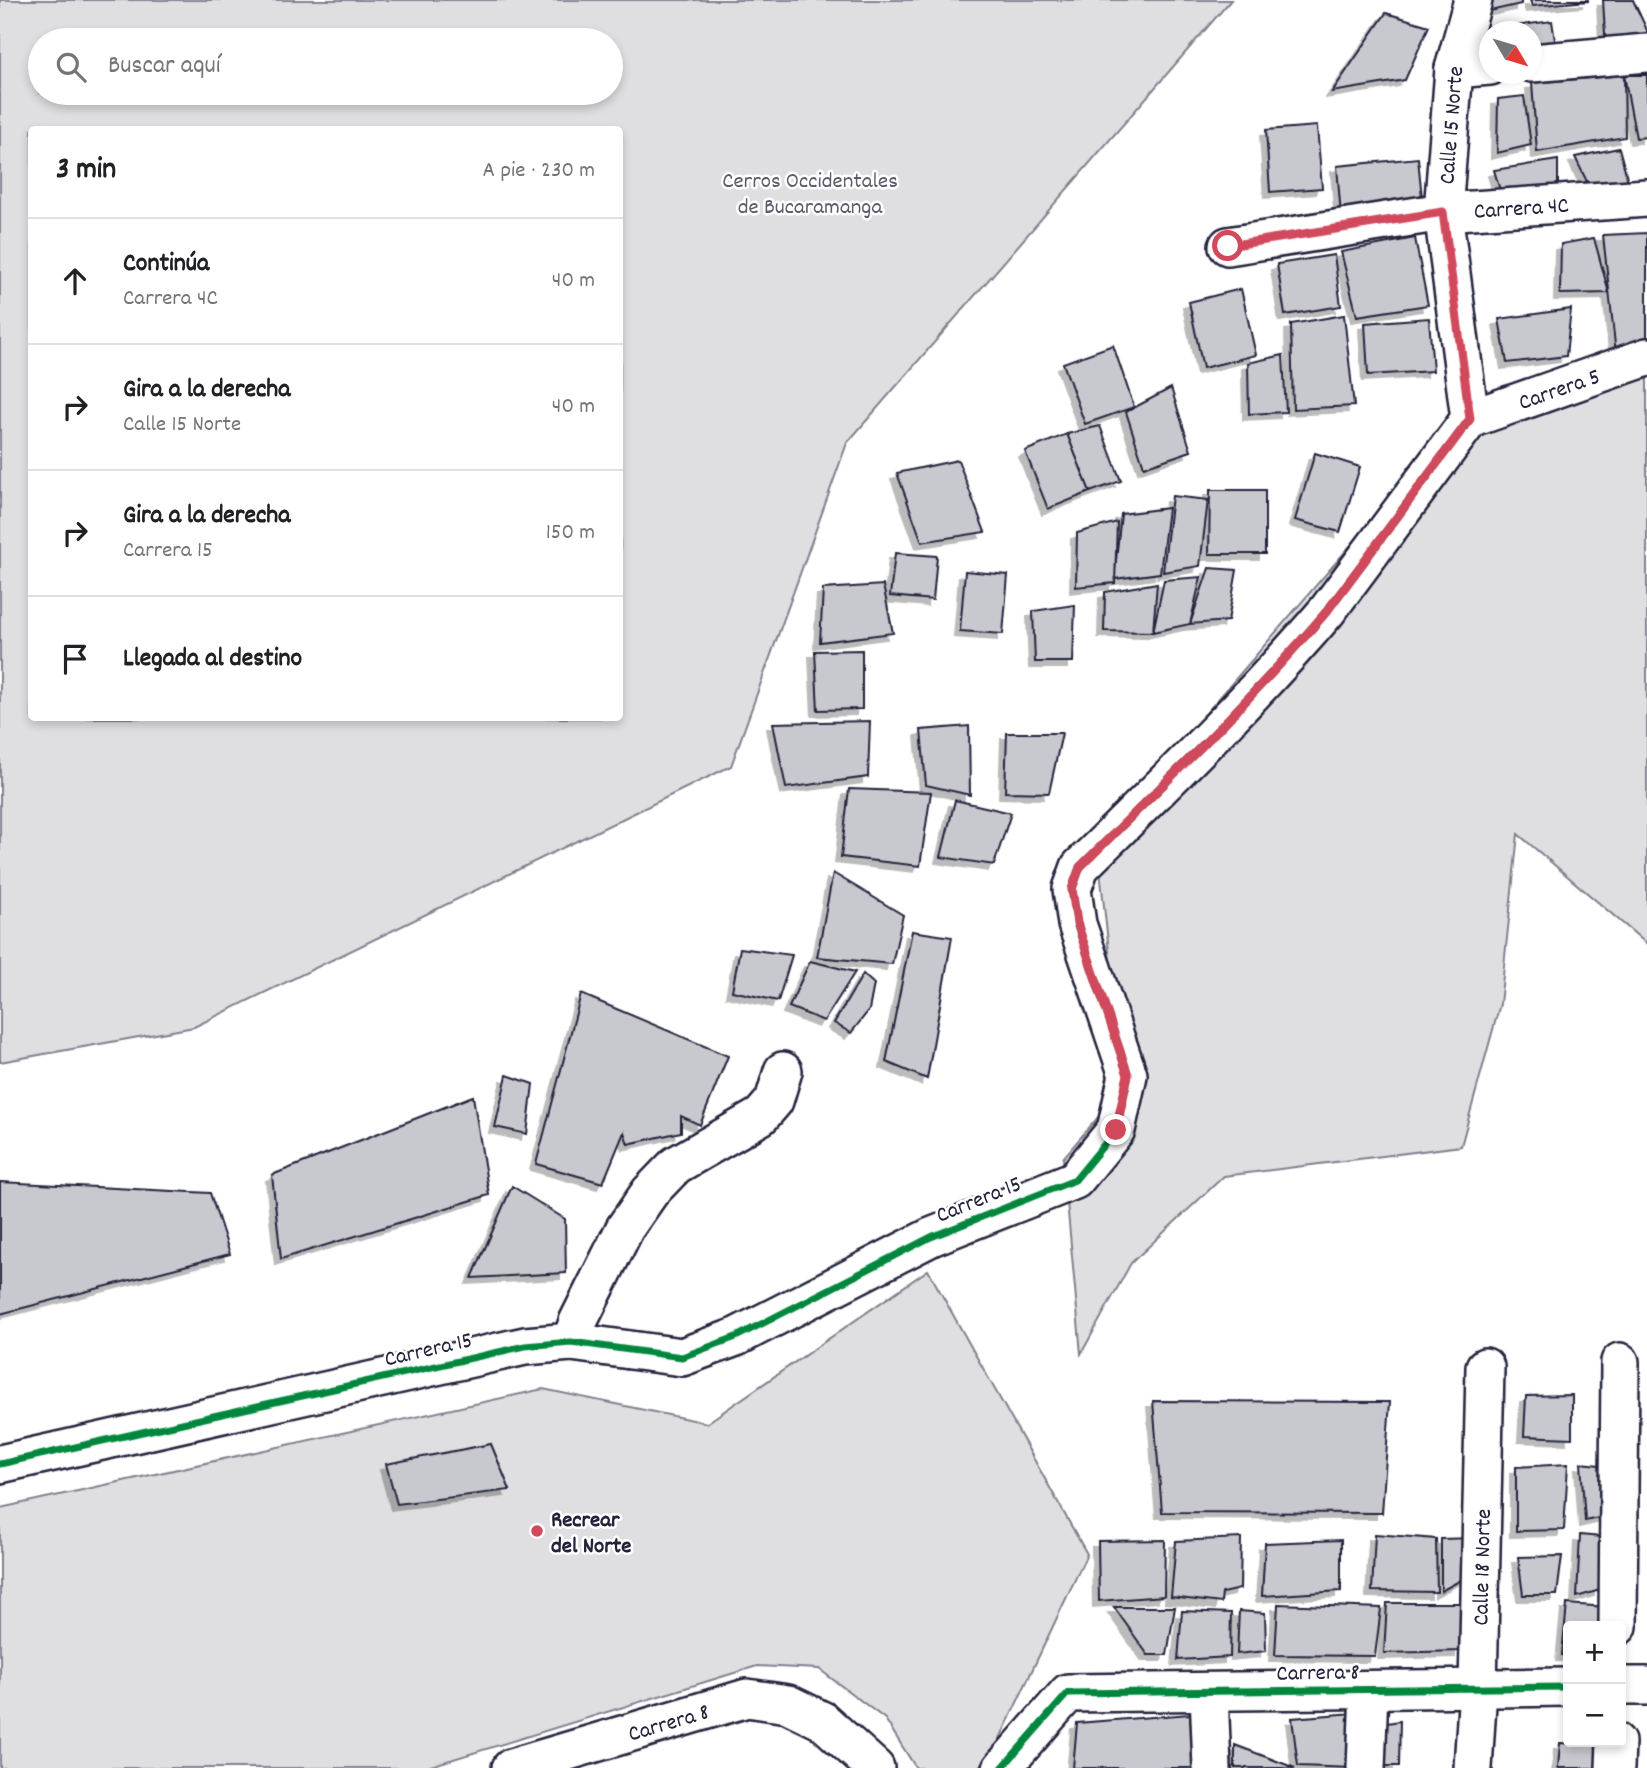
<!DOCTYPE html>
<html lang="es">
<head>
<meta charset="utf-8">
<style>
	:root { --surface:#fff; --page:#f2f2f2; --text:#202124; --muted:#757577; --line:#e0e0e0 }
	body { margin:0; font-family:Dekko,sans-serif; background:var(--page); color:var(--text) }
	.controls { position:absolute; right:21px; bottom:21px; display:grid; overflow:hidden; border-radius:7px; box-shadow:0 4px 10px #0003 }
	.controls button { width:63px; height:63px; display:grid; place-items:center; padding:0; border:0; border-bottom:2px solid var(--line); background:var(--surface); color:var(--text); font:35px sans-serif }
	.compass { position:absolute; left:1479px; top:21px; width:63px; height:63px; border-radius:50%; background:var(--surface); box-shadow:0 4px 10px #0003; rotate:128deg }
	.stop { position:absolute; width:21px; height:21px; margin:-16px; border:5px solid #d1495b; border-radius:50%; background:#fff }
	.stop.end { background:#d1495b; border-color:#fff; box-shadow:0 2px 7px #0008 }
	.list { margin:0; padding:0; list-style:none }
	h2 { display:flex; justify-content:space-between; align-items:center; height:91px; margin:0; padding:0 28px; font-size:30px }
	h2 small { font-size:23px; font-weight:400; color:var(--muted) }
	.list li { display:grid; grid-template-columns:46px 1fr auto; gap:21px; align-items:center; box-sizing:border-box; height:126px; padding:0 28px; border-top:2px solid var(--line) }
	.list b { display:block; font-size:26px; white-space:nowrap }
	.list p { margin:0; font-size:23px; white-space:nowrap; color:var(--muted) }
	.list em { font-size:23px; font-style:normal; color:var(--muted) }
	.icon { flex:none; width:38px; height:38px; fill:none; stroke:currentColor; stroke-width:2; stroke-linecap:round; stroke-linejoin:round }
	.map { position:relative; flex:none; width:1647px; height:1768px; overflow:hidden }
	.search { position:absolute; background:var(--surface); box-shadow:0 4px 10px #0003; left:28px; top:28px; width:595px; height:77px; display:flex; align-items:center; gap:18px; box-sizing:border-box; padding:0 24px; border-radius:38px; color:var(--muted); font-size:26px }
	.panel { position:absolute; background:var(--surface); box-shadow:0 4px 10px #0003; left:28px; top:126px; width:595px; height:595px; border-radius:7px }
	.map>svg:first-child { display:block }
	.green { fill:#dfdfe2; stroke:#80808e; stroke-width:2; fill-rule:evenodd }
	.building { fill:#c8c8cf; stroke:#22223b; stroke-width:2; filter:url(#shadow) }
	.lines { fill:none; stroke-linecap:round; stroke-linejoin:round }
	.minor-casing { stroke:#22223b; stroke-width:42 }
	.minor { stroke:#fff; stroke-width:37 }
	.cycleway-casing { stroke:#fff; stroke-width:11 }
	.cycleway { stroke:#00873e; stroke-width:7 }
	.route { stroke:#d1495b; stroke-width:9 }
	.poi-dot { fill:#d1495b; stroke:#fff; stroke-width:2.5 }
	.labels { text-anchor:middle; stroke-width:5; stroke-linejoin:round; paint-order:stroke }
	.street-label { font-size:23px; fill:#22223b; stroke:#fff }
	.park-label { font-size:23px; fill:#5b5b6d; stroke:#fff }
	.poi-label { font-size:23px; font-weight:bold; fill:#22223b; stroke:#fff; text-anchor:start }
</style>
</head>
<body>
<div class="map">
<svg width="1647" height="1768" viewBox="0 0 1647 1768">
	<defs>
		<filter id="shadow"><feDropShadow dx="-6" dy="6" stdDeviation="0" flood-color="#0004"/></filter>
	</defs>
	<rect width="100%" height="100%" fill="#fff"/>
	<filter id="ink" filterUnits="userSpaceOnUse"><feTurbulence type="fractalNoise" baseFrequency=".0143" numOctaves="2"/><feDisplacementMap in="SourceGraphic" scale="14" xChannelSelector="R" yChannelSelector="G"/><feConvolveMatrix kernelMatrix="1 2 1 2 8 2 1 2 1" color-interpolation-filters="sRGB"/></filter>
	<g filter="url(#ink)">
		<g class="green">
			<path d="M0,0h1231l-384,443 -116,323 -537,261 -194,35zM40,40h571v53h-571zM32,130h588v588h-588z"/>
			<polygon points="1647,379 1647,944 1518,834 1500,1004 1461,1146 1224,1176 1131,1263 1081,1354 1063,1158 1124,1087 1097,843 1165,761 1467,410"/>
			<polygon points="928,1270 1087,1554 997,1745 979,1768 916,1768 885,1719 819,1669 757,1666 424,1768 0,1768 0,1508 543,1389 707,1423"/>
		</g>
		<g class="building">
			<polygon points="1480,0 1521,0 1521,4 1477,14"/>
			<polygon points="1530,0 1588,0 1588,1 1532,6"/>
			<polygon points="1603,0 1633,0 1647,30 1647,45 1606,51"/>
			<polygon points="1386,13 1429,26 1405,80 1332,92"/>
			<polygon points="1552,21 1557,53 1532,56 1532,32 1490,32 1490,59 1480,60 1478,31"/>
			<polygon points="1624,75 1647,75 1647,137 1636,138"/>
			<polygon points="1624,75 1625,137 1537,152 1532,83"/>
			<polygon points="1524,96 1531,145 1497,153 1498,99"/>
			<polygon points="1317,126 1322,188 1270,192 1266,130"/>
			<polygon points="1619,148 1628,181 1590,188 1575,157"/>
			<polygon points="1418,158 1423,208 1341,216 1337,166"/>
			<polygon points="1558,160 1558,194 1504,204 1494,170"/>
			<polygon points="1647,233 1647,343 1616,354 1603,235"/>
			<polygon points="1415,238 1428,305 1357,316 1341,252"/>
			<polygon points="1594,238 1609,293 1560,294 1561,244"/>
			<polygon points="1334,255 1341,306 1285,315 1277,264"/>
			<polygon points="1241,289 1256,355 1203,368 1189,302"/>
			<polygon points="1571,309 1566,356 1507,363 1499,319"/>
			<polygon points="1344,315 1354,406 1293,409 1291,324"/>
			<polygon points="1429,318 1433,371 1368,375 1365,323"/>
			<polygon points="1113,345 1134,407 1085,424 1063,363"/>
			<polygon points="1283,355 1286,412 1249,414 1248,363"/>
			<polygon points="1171,388 1191,451 1144,467 1126,412"/>
			<polygon points="1100,426 1121,481 1090,492 1067,434"/>
			<polygon points="1067,434 1090,492 1048,509 1025,451"/>
			<polygon points="1315,453 1360,467 1340,532 1295,520"/>
			<polygon points="958,460 985,532 922,542 897,473"/>
			<polygon points="1210,490 1265,490 1265,554 1209,554"/>
			<polygon points="1172,496 1208,500 1200,566 1163,572"/>
			<polygon points="1168,508 1160,573 1114,579 1121,514"/>
			<polygon points="1117,522 1115,583 1076,587 1077,533"/>
			<polygon points="895,553 937,556 933,600 890,596"/>
			<polygon points="1209,568 1237,570 1228,621 1190,624"/>
			<polygon points="965,571 1008,575 1003,634 960,631"/>
			<polygon points="1201,577 1190,624 1153,632 1164,580"/>
			<polygon points="1157,583 1153,632 1104,631 1105,592"/>
			<polygon points="883,585 893,633 820,642 823,589"/>
			<polygon points="1075,605 1073,662 1035,662 1033,611"/>
			<polygon points="862,650 862,709 818,710 815,651"/>
			<polygon points="870,721 868,777 786,788 773,723"/>
			<polygon points="969,726 970,795 926,785 921,730"/>
			<polygon points="1007,733 1062,733 1049,793 1005,792"/>
			<polygon points="849,789 931,792 920,866 841,857"/>
			<polygon points="955,800 1011,813 994,865 941,857"/>
			<polygon points="833,873 903,915 892,964 817,957"/>
			<polygon points="912,931 952,937 927,1079 886,1062"/>
			<polygon points="740,948 792,955 778,1001 732,991"/>
			<polygon points="810,961 855,972 824,1021 789,1007"/>
			<polygon points="863,974 874,984 869,1010 851,1033 834,1023"/>
			<polygon points="581,994 728,1056 700,1125 681,1116 681,1132 628,1144 624,1132 603,1183 536,1164"/>
			<polygon points="507,1075 533,1084 527,1134 495,1127"/>
			<polygon points="473,1096 489,1195 281,1259 272,1175"/>
			<polygon points="0,1182 210,1193 230,1254 0,1314"/>
			<polygon points="512,1186 565,1219 566,1273 472,1278"/>
			<polygon points="1572,1395 1572,1438 1524,1436 1526,1396"/>
			<polygon points="1153,1401 1390,1402 1382,1513 1162,1512"/>
			<polygon points="491,1444 510,1490 397,1504 386,1464"/>
			<polygon points="1581,1463 1609,1466 1607,1516 1585,1521"/>
			<polygon points="1568,1464 1564,1530 1516,1531 1516,1467"/>
			<polygon points="1375,1534 1436,1539 1437,1592 1372,1591"/>
			<polygon points="1580,1535 1601,1537 1600,1590 1577,1597"/>
			<polygon points="1241,1538 1240,1589 1222,1593 1221,1603 1171,1597 1176,1541"/>
			<polygon points="1473,1538 1465,1578 1441,1591 1441,1539"/>
			<polygon points="1165,1540 1164,1596 1099,1601 1098,1541"/>
			<polygon points="1341,1540 1341,1591 1262,1596 1265,1543"/>
			<polygon points="1562,1556 1557,1595 1523,1595 1518,1557"/>
			<polygon points="1387,1603 1461,1603 1461,1651 1384,1653"/>
			<polygon points="1278,1604 1381,1608 1375,1656 1275,1655"/>
			<polygon points="1567,1604 1606,1607 1599,1626 1568,1626 1568,1655 1562,1655"/>
			<polygon points="1114,1607 1175,1607 1167,1655 1148,1655"/>
			<polygon points="1182,1611 1231,1613 1230,1657 1178,1660"/>
			<polygon points="1239,1611 1265,1613 1266,1651 1237,1654"/>
			<polygon points="1354,1713 1354,1768 1298,1766 1292,1718"/>
			<polygon points="1190,1714 1194,1768 1073,1768 1077,1723"/>
			<polygon points="1400,1721 1399,1766 1373,1766 1374,1725"/>
			<polygon points="1560,1743 1599,1744 1598,1768 1558,1768"/>
			<polygon points="1235,1745 1295,1768 1235,1768"/>
		</g>
		<g class="lines">
			<defs>
				<g id="minor">
					<polyline points="1532,63 1647,53"/>
					<polyline points="1454,69 1490,66"/>
					<path id="s1" d="M1228,246l215,-34 204,-14"/>
					<path id="s2" d="M1470,419l-27,-207 11,-143 19,-69"/>
					<path id="s3" d="M1470,419l177,-62"/>
					<polyline points="571,1342 578,1322 625,1228 650,1192 676,1165 761,1116 774,1101 783,1071"/>
					<path d="M0,1464l525,-118 46,-4 111,15 54,-20 195,-100 144,-57 41,-50 12,-55 -51,-151 -5,-35 8,-22c85,-84 170,-166 247,-256l143,-192"/>
					<polyline points="1618,1626 1620,1362"/>
					<polyline points="1621,1686 1647,1686"/>
					<polyline points="1209,1692 1212,1768"/>
					<path id="s4" d="M511,1768l236,-70 41,6 35,17 52,47"/>
					<polyline points="1002,1768 1068,1693 1568,1687"/>
					<polyline points="1366,1768 1369,1690"/>
					<path id="s5" d="M1473,1768l5,-80 7,-321"/>
					<polyline points="1615,1768 1616,1742"/>
				</g>
			</defs>
			<use href="#minor" class="minor-casing"/>
			<use href="#minor" class="minor"/>
			<defs>
				<g id="cycleway">
					<path d="M0,1464l525,-118 46,-4 111,15 54,-20 195,-100 144,-57 41,-50 12,-55 -51,-151 -5,-35 8,-22c85,-84 170,-166 247,-256l143,-192"/>
					<polyline points="1002,1768 1068,1693 1568,1687"/>
				</g>
			</defs>
			<use href="#cycleway" class="cycleway-casing"/>
			<use href="#cycleway" class="cycleway"/>
		</g>
	</g>
	<g class="lines" filter="url(#ink)">
		<path class="route" d="M1116,1130l12,-55 -51,-152 -5,-34 8,-22c84,-83 170,-166 247,-256l143,-192 -27,-207 -215,34"/>
	</g>
	<circle class="poi-dot" cx="537" cy="1531" r="7"/>
	<g class="labels">
		<g class="street-label">
			<text dy="8" stroke="none"><textPath href="#s2" startOffset="296">Calle 15 Norte</textPath></text>
			<text dy="8" stroke="none"><textPath href="#s1" startOffset="296">Carrera 4C</textPath></text>
			<text dy="8" stroke="none"><textPath href="#s3" startOffset="94">Carrera 5</textPath></text>
			<text transform="translate(978 1198) rotate(-22)" y="8">Carrera 15</text>
			<text transform="translate(428 1348) rotate(-13)" y="8">Carrera 15</text>
			<text dy="8" stroke="none"><textPath href="#s5" startOffset="201">Calle 18 Norte</textPath></text>
			<text transform="translate(1318 1671) rotate(-1)" y="8">Carrera 8</text>
			<text dy="8" stroke="none"><textPath href="#s4" startOffset="164">Carrera 8</textPath></text>
		</g>
		<g class="park-label">
			<text x="810" y="187">Cerros Occidentales<tspan x="810" dy="26">de Bucaramanga</tspan></text>
		</g>
		<g class="poi-label">
			<text x="551" y="1526">Recrear<tspan x="551" dy="26">del Norte</tspan></text>
		</g>
	</g>
</svg>
<div class="controls">
<button>+</button>
<button>−</button>
</div>
<svg class="compass" viewBox="-18 -18 36 36"><path d="M0-13l5 13h-10z" fill="#e53935"/><path d="M0 13l5-13h-10z" fill="#757577"/></svg>
<div class="stop" style="left:1228px;top:246px"></div>
<div class="stop end" style="left:1116px;top:1130px"></div>
<div class="search"><svg class="icon" aria-label="search" viewBox="0 0 24 24"><circle cx="10" cy="10" r="6"/><path d="M15 15l6 6"/></svg>Buscar aquí</div>
<section class="panel">
<h2>3 min<small>A pie · 230 m</small></h2>
<ul class="list">
<li><svg class="icon" aria-label="ahead" viewBox="0 0 24 24"><path d="M12 20V5M6 11l6-6 6 6"/></svg><div><b>Continúa</b><p>Carrera 4C</p></div><em>40 m</em></li>
<li><svg class="icon" aria-label="right" viewBox="0 0 24 24"><path d="M7 20v-9h11M14 6l5 5-5 5"/></svg><div><b>Gira a la derecha</b><p>Calle 15 Norte</p></div><em>40 m</em></li>
<li><svg class="icon" aria-label="right" viewBox="0 0 24 24"><path d="M7 20v-9h11M14 6l5 5-5 5"/></svg><div><b>Gira a la derecha</b><p>Carrera 15</p></div><em>150 m</em></li>
<li><svg class="icon" aria-label="arrive" viewBox="0 0 24 24"><path d="M6 21V4h12l-3 4 3 4H6"/></svg><div><b>Llegada al destino</b></div></li>
</ul>
</section>
</div>
</body>
</html>
